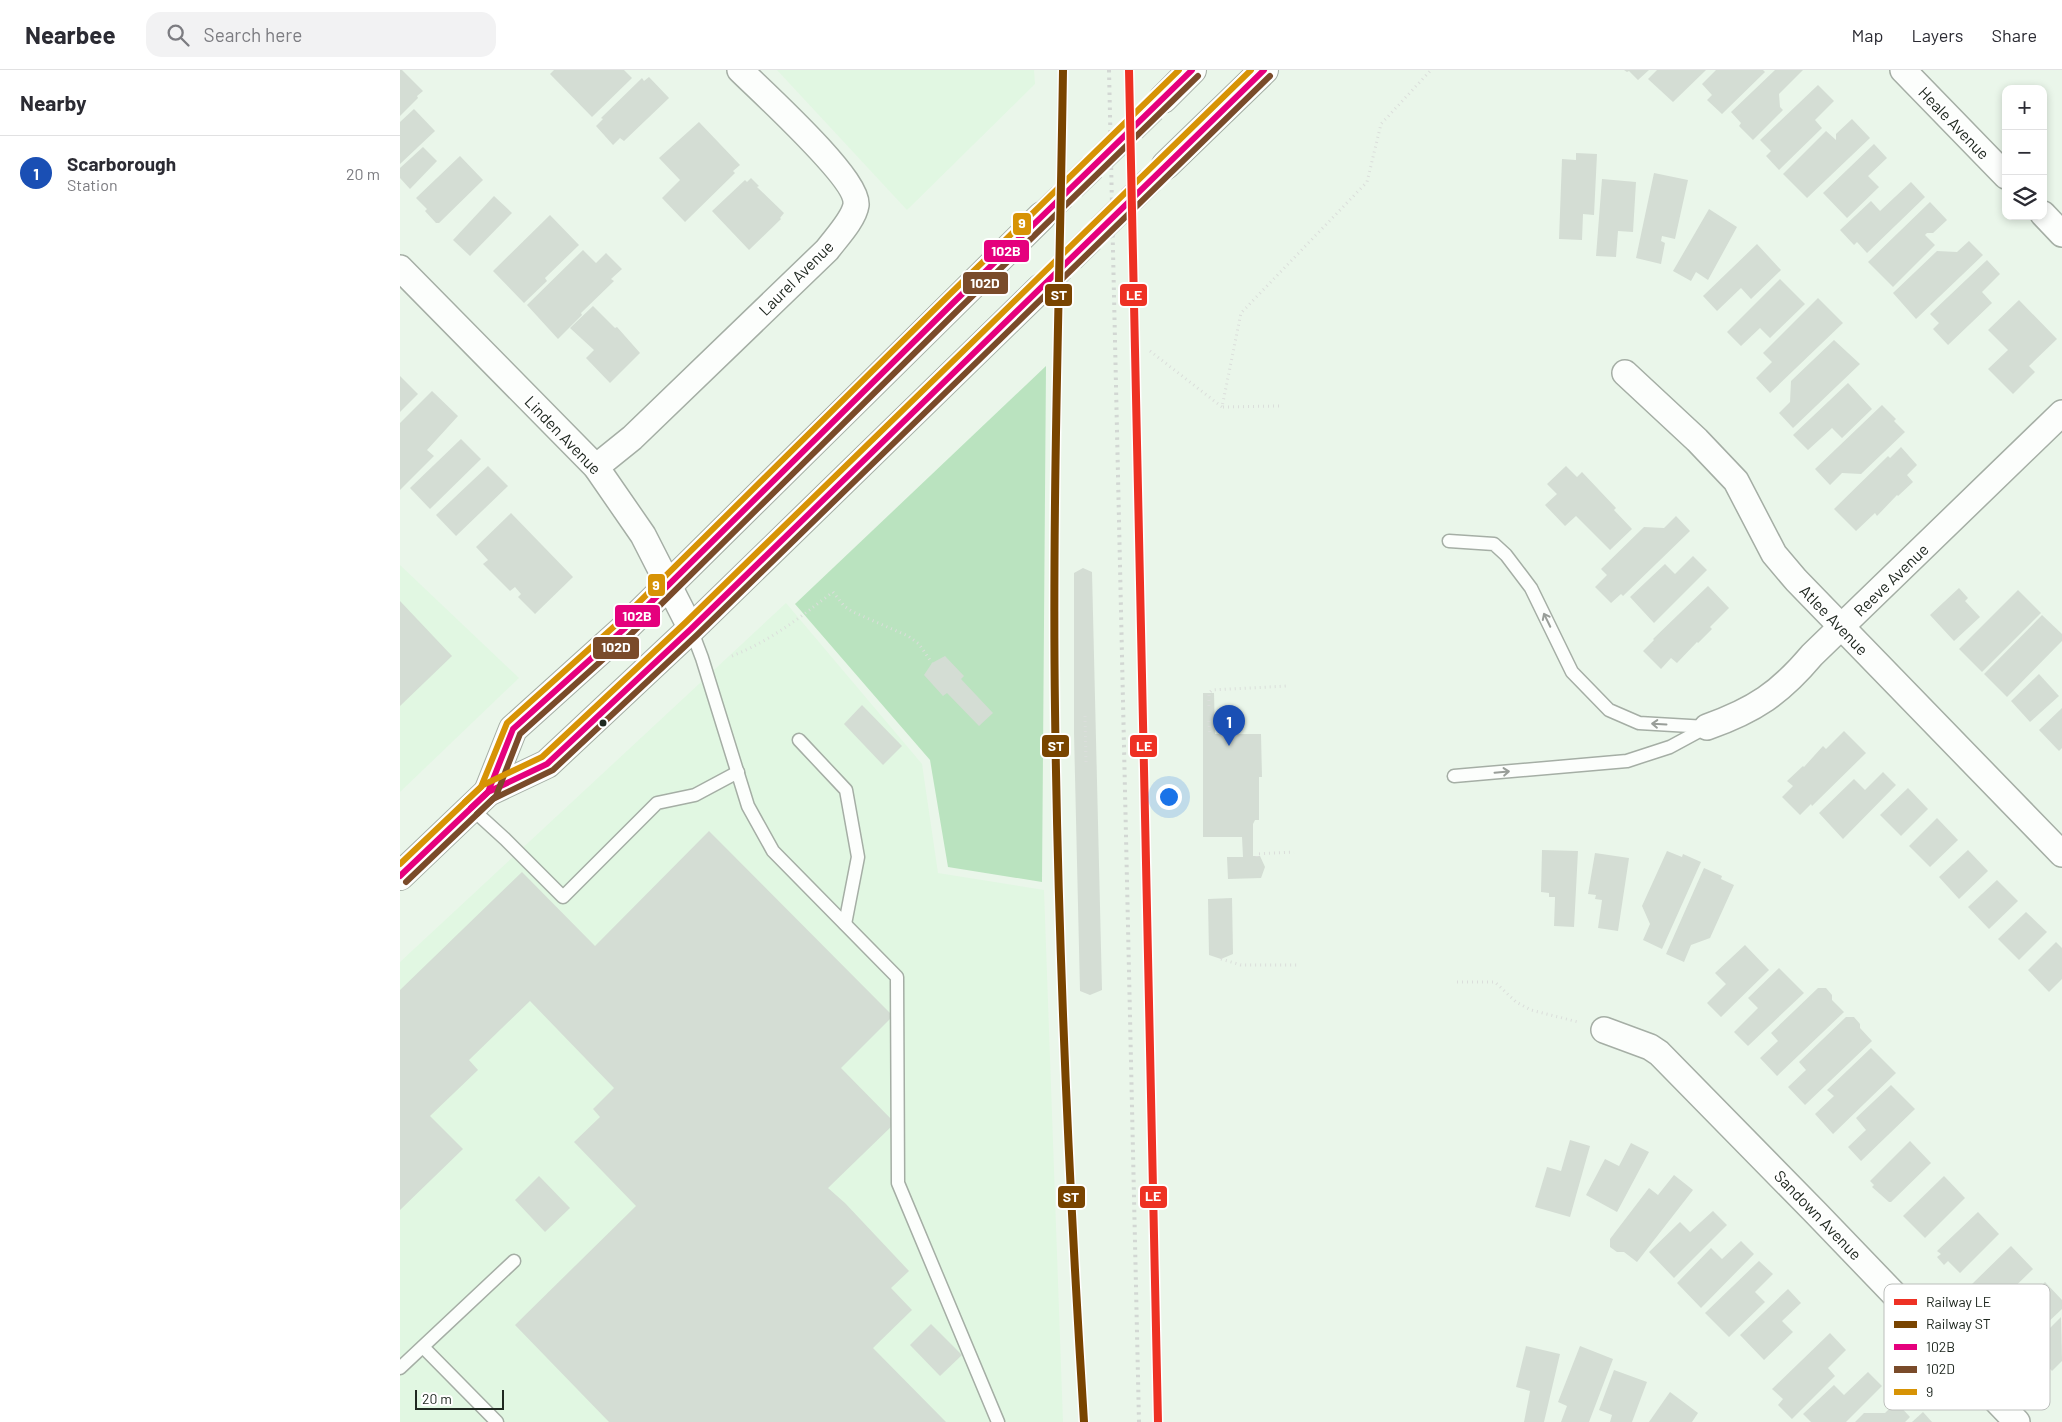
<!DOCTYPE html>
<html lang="en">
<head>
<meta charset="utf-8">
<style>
	:root { --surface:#fff; --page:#f2f2f3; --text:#2b2b33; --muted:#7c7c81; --line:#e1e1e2; --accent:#1a73e8 }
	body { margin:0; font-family:Barlow,sans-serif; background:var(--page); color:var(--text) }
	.controls { position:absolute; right:15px; top:15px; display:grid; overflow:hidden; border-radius:10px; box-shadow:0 2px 8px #0003 }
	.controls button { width:45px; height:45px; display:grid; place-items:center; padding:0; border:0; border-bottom:1px solid var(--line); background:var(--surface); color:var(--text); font:25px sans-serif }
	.scale { position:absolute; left:15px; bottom:12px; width:89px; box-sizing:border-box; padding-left:5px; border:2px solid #202921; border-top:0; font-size:14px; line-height:18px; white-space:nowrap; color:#202921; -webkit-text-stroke:4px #fff; paint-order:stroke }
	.you { position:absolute; left:768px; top:726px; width:18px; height:18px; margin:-12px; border:4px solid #fff; border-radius:50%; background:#1a73e8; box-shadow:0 0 0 8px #1a73e833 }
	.badge { display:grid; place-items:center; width:32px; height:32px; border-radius:50%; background:var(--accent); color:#fff; font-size:16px; font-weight:700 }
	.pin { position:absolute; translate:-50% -41px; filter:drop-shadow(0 1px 2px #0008) }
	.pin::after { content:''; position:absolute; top:26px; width:18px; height:15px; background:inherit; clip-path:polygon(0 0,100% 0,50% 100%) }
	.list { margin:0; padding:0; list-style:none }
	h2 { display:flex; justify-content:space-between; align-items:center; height:65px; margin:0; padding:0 20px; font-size:21px }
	h2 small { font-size:16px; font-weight:400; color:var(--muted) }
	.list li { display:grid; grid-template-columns:32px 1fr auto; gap:15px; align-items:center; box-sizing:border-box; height:75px; padding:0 20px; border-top:1px solid var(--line) }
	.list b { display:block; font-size:19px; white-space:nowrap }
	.list p { margin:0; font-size:16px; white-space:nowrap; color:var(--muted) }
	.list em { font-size:16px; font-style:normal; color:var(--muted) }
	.icon { flex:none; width:28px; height:28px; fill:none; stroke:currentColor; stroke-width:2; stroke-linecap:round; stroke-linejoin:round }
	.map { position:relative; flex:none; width:1662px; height:1352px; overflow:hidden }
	header { display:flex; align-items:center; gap:30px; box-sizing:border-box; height:70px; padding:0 25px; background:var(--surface); border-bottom:1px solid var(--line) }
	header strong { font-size:24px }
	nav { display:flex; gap:28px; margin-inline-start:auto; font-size:18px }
	.search { width:350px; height:45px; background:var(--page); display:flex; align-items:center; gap:12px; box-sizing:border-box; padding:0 18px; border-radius:15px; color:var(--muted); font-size:19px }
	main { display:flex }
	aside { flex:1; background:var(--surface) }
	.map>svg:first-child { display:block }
	.built { fill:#e1f7e2 }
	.green { fill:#bae3bf }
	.building { fill:#d4ddd4 }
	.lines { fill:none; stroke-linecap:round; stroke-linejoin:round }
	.secondary-tunnel { stroke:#c2cdc2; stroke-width:28; stroke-dasharray:28 14; stroke-linecap:butt }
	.lane-casing { stroke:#a5aea5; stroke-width:15 }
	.street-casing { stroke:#a5aea5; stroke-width:28 }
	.secondary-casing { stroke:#a5aea5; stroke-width:30 }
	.path { stroke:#dbdedb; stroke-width:3; stroke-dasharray:1 4; stroke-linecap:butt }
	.lane { stroke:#fcfefc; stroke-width:12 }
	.street { stroke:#fcfefc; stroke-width:25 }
	.secondary { stroke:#fcfefc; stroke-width:28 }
	.rail { stroke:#d2d7d3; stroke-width:4; stroke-dasharray:2.5 5; stroke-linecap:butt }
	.bus-1-casing { stroke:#fff; stroke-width:10 }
	.bus-2-casing { stroke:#fff; stroke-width:10 }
	.bus-3-casing { stroke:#fff; stroke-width:10 }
	.bus-1 { stroke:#e5007d; stroke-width:6 }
	.bus-2 { stroke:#7a4b2a; stroke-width:6 }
	.bus-3 { stroke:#d79305; stroke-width:6 }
	.rail-1-casing { stroke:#fff; stroke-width:11 }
	.rail-2-casing { stroke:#fff; stroke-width:11 }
	.rail-1 { stroke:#ee3124; stroke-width:8 }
	.rail-2 { stroke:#794400; stroke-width:8 }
	.oneway { stroke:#999e99 }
	.bus-dot { fill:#202921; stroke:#fff; stroke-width:2 }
	.labels { text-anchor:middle; stroke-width:4; stroke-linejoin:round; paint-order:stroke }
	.street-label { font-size:16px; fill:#202921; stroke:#fff }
	.key { fill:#fff; stroke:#bcbfbc; stroke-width:1 }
	.key-label { font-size:14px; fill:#202921 }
	.line-badge { stroke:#fff; stroke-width:2 }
	.badge-label { font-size:14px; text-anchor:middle; font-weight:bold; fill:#fff }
</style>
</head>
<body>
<header>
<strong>Nearbee</strong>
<div class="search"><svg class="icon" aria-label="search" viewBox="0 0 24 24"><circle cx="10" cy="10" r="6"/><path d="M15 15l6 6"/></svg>Search here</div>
<nav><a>Map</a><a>Layers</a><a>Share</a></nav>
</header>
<main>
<aside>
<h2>Nearby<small></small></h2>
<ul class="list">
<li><span class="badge" style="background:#1a4fb4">1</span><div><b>Scarborough</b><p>Station</p></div><em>20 m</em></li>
</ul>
</aside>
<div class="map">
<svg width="1662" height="1352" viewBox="0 0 1662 1352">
	<rect width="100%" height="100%" fill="#eaf6ea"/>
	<g class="built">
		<polygon points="377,0 634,0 635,14 507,140"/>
		<polygon points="0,495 119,608 0,722"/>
		<polygon points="386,533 522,694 538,803 644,820 663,1352 0,1352 0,892"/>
	</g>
	<polygon class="green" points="646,296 642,812 548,797 530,690 395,534"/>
	<g class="building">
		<polygon points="0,0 2,0 23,21 17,26 18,28 0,46"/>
		<polygon points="154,0 224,0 232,8 192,47 150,4"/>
		<polygon points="1224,0 1249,0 1238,10 1229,1 1227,2"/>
		<polygon points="1257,0 1306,0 1273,32 1248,9"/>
		<polygon points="1316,0 1363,0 1365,2 1322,44 1307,30 1312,25 1302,14"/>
		<polygon points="1375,0 1403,0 1379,24 1380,37 1383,40 1353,70 1339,56 1341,53 1331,42"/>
		<polygon points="249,7 269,28 224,71 220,68 213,75 196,56 203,49 201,48 242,8 244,11"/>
		<polygon points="1418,15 1434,31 1415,50 1422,58 1379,100 1366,86 1371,81 1360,70"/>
		<polygon points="14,39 35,61 0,94 0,52"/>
		<polygon points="1452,49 1470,68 1407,128 1383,104 1426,61 1436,70 1436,64"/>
		<polygon points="299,52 340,95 333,101 335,103 285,152 262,128 280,110 259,88"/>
		<polygon points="1474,74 1487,88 1468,106 1479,117 1447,148 1423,123"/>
		<polygon points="23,77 37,91 10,119 0,108 0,98"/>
		<polygon points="1176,83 1197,84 1194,145 1183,144 1182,170 1159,169 1162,89 1176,90"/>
		<polygon points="60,86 83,110 39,153 36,153 25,141 27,139 16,128"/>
		<polygon points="1254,103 1288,110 1275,169 1262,166 1261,171 1265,173 1261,194 1236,188"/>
		<polygon points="351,108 359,116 357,117 384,143 380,148 381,149 349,180 312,141 345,110 347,112"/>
		<polygon points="1202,109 1236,112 1233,162 1218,161 1216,187 1196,186"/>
		<polygon points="1511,112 1525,127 1467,183 1457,172 1454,175 1440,160 1471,131 1480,141"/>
		<polygon points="94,126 112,143 70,186 53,170"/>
		<polygon points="1530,132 1547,150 1533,163 1527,163 1525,165 1535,175 1493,217 1468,192"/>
		<polygon points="1309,139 1337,157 1308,210 1296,202 1291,211 1273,201"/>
		<polygon points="150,145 179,175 145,208 147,211 124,233 93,201"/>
		<polygon points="1569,171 1583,185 1516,249 1493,223 1537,181 1557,182"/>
		<polygon points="1357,174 1381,200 1351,229 1341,218 1317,241 1303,226"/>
		<polygon points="183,180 196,193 206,183 222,199 211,209 214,211 181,243 182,245 158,269 127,235"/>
		<polygon points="1587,190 1600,204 1582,222 1592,233 1548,275 1533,259 1539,253 1530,244"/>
		<polygon points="1380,209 1405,234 1370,268 1360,258 1341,276 1327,262"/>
		<polygon points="1418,228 1443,253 1370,323 1356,308 1372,292 1363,283"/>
		<polygon points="1619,230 1657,269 1629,296 1635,302 1613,324 1588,299 1608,280 1588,260"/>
		<polygon points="193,236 215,258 217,257 240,283 210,313 186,288 194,280 170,258"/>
		<polygon points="1434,270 1460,294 1393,358 1379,343 1390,332 1391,311"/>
		<polygon points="0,306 18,324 0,342"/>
		<polygon points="1448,313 1472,339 1442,368 1432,358 1408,380 1393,365"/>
		<polygon points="32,321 58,346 27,380 34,386 0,420 0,353"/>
		<polygon points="1482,335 1496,349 1494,351 1505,362 1461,404 1442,403 1430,415 1415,399"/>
		<polygon points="61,369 81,389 30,439 10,418"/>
		<polygon points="1501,377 1517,395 1507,405 1513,412 1498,426 1497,425 1477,446 1475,443 1456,461 1434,439 1488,386 1490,388"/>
		<polygon points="88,396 108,416 56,466 36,445"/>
		<polygon points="1166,396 1177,407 1182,402 1216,438 1214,440 1232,459 1210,480 1176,446 1165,456 1145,435 1157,424 1147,414"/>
		<polygon points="111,443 173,507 135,544 118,527 121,524 115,517 110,521 83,494 88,490 76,477"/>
		<polygon points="1276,446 1290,461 1223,526 1221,524 1211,533 1195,517 1207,505 1201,499 1244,457 1264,458"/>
		<polygon points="1293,486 1307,500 1254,553 1230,527 1265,494 1275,504"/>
		<polygon points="683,498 692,502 702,920 690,925 680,921 674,663 674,503"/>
		<polygon points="1308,516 1329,538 1310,557 1312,559 1298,573 1297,572 1277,593 1271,588 1261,599 1243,581 1254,570 1253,569"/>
		<polygon points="1559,518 1568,528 1565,531 1580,547 1554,571 1530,545"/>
		<polygon points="1618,520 1641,543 1582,602 1559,579"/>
		<polygon points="0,531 52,586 0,636"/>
		<polygon points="1642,545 1662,564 1662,571 1607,627 1584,604"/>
		<polygon points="545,586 564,606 561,609 593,643 579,656 547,623 543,626 524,605 532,593"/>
		<polygon points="1639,604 1659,626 1630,652 1611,631"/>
		<polygon points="803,623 814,623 815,664 861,664 862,707 859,707 859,750 855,750 853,754 853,786 860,786 865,797 861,808 828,809 827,787 843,787 842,767 803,767"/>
		<polygon points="462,635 502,676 483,695 444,654"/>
		<polygon points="1662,638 1662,678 1659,681 1639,660"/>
		<polygon points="1444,661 1466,683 1412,736 1411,734 1400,745 1382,727 1393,716 1387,711 1403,696 1404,697 1423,676 1426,679"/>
		<polygon points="1483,702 1496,715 1443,769 1419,743 1454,709 1465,720"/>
		<polygon points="1508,718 1528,739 1501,766 1480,745"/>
		<polygon points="1537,748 1558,770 1530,797 1509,776"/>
		<polygon points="309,761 493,946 441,998 495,1053 428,1118 445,1133 509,1201 491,1218 512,1240 473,1278 546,1352 209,1352 115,1255 236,1136 174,1072 200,1047 193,1039 214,1018 130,931 69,990 78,1000 30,1046 63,1079 0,1140 0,920 122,802 195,876"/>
		<polygon points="1142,780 1178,781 1174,857 1154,856 1155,829 1155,827 1149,827 1149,823 1141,822"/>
		<polygon points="1568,780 1588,801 1559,829 1539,807"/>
		<polygon points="1267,781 1282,787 1283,784 1301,792 1262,879 1243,870 1250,854 1242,836"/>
		<polygon points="1195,783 1229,788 1218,861 1198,858 1202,830 1195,829 1196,825 1188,824"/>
		<polygon points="1304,798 1322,806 1321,809 1334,815 1310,868 1291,875 1284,892 1266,884"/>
		<polygon points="1597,810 1618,831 1589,859 1568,837"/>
		<polygon points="832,828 833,884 821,889 809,885 808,829"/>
		<polygon points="1626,842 1647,862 1619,890 1598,869"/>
		<polygon points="1656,872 1662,878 1662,909 1649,922 1628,900"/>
		<polygon points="1345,875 1369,900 1321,947 1307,933 1326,914 1315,903"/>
		<polygon points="1379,898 1404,923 1348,976 1334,962 1358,938 1348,928"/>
		<polygon points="1418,918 1426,918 1432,925 1432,930 1444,942 1377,1006 1360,988 1378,971 1371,963"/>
		<polygon points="1446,947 1454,947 1460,954 1460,958 1472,971 1405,1035 1388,1017 1406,1000 1399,992"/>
		<polygon points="1471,978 1496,1003 1433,1064 1415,1044 1434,1026 1427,1020"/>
		<polygon points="1491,1015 1515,1039 1461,1091 1448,1077 1466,1060 1456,1048"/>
		<polygon points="1170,1070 1190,1076 1170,1147 1135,1137 1147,1097 1161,1101"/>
		<polygon points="1510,1071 1531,1093 1491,1132 1489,1132 1472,1117 1474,1115 1470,1111"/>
		<polygon points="1231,1073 1249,1082 1217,1142 1186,1125 1205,1089 1219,1096"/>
		<polygon points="1274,1105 1293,1120 1237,1192 1224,1182 1217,1182 1210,1177 1210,1169 1249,1118 1258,1125"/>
		<polygon points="139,1106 170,1138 145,1162 115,1130"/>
		<polygon points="1544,1106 1565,1128 1525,1168 1503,1146"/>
		<polygon points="1313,1141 1327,1155 1274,1208 1249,1182 1280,1152 1290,1162"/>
		<polygon points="1578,1142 1599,1164 1560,1203 1548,1191 1544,1195 1537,1187 1541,1184 1537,1181"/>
		<polygon points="1341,1171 1354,1184 1301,1238 1277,1213 1311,1178 1322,1189"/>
		<polygon points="1611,1176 1633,1199 1592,1239 1580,1226 1577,1229 1571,1223 1574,1220 1570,1216"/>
		<polygon points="1359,1191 1373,1204 1355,1222 1365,1232 1329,1267 1305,1243"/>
		<polygon points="1645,1212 1662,1230 1662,1239 1626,1273 1615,1261 1611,1265 1605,1258 1608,1254 1605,1251"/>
		<polygon points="1388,1219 1401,1233 1382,1251 1393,1262 1364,1290 1340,1265"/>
		<polygon points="1661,1247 1662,1291 1652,1301 1630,1278"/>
		<polygon points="531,1254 562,1285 540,1306 510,1275"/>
		<polygon points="1430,1263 1446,1280 1428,1298 1435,1306 1392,1349 1378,1335 1383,1329 1372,1319"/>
		<polygon points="1126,1276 1160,1284 1144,1352 1124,1352 1130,1321 1116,1317"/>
		<polygon points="1180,1276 1213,1289 1189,1352 1161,1352 1167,1336 1158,1332"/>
		<polygon points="1214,1300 1247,1312 1232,1352 1210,1352 1212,1345 1199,1340"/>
		<polygon points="1468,1302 1482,1316 1446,1352 1411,1352 1403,1344 1434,1315 1444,1325"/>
		<polygon points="1270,1322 1298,1343 1292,1352 1249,1352"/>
		<polygon points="1496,1332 1510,1347 1505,1352 1455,1352 1464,1343 1485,1343"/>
		<polygon points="1523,1342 1532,1352 1512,1352"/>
	</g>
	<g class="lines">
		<g class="secondary-tunnel">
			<polyline points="642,146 763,29"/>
			<polyline points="641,218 766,95"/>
		</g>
		<defs>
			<g id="lane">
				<polyline points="1049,471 1094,474 1106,485 1131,518 1172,602 1209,640 1239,653 1307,657"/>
				<polyline points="291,559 302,588 348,736 373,781 497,907 498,1113 598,1352"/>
				<polyline points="399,670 446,720 458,787 445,854"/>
				<polyline points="1054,706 1227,691 1270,677 1307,657"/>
				<polyline points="71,738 105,769 163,827 257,733 295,725 338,702"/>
				<polyline points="23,1277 97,1352"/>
				<polyline points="0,1298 114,1191"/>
			</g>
			<g id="street">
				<polyline points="1503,0 1606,106"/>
				<polyline points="1643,144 1662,164"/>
				<polyline points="0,198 196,397 243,465 291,559"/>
				<polyline points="1225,303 1297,370 1336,411 1374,484 1396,510 1662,784"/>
				<path d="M196,397l36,-29 195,-188c9,-12 27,-31 29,-45 3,-26 -95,-114 -116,-135"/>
				<path d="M1307,657c48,-17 73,-34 105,-72l250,-242"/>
				<polyline points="1204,960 1250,977 1259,983 1416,1143 1617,1352"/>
			</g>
			<g id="secondary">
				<polyline points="763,29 792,0"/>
				<polyline points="766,95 864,0"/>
				<polyline points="88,722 113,659 224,559 642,146"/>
				<polyline points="0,806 88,722 147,694 291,559 641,218"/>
			</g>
		</defs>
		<use href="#lane" class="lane-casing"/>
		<use href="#street" class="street-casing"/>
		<use href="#secondary" class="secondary-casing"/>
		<g class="path">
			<polyline points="750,281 822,337"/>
			<polyline points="879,336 822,337 841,243 967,112 981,54 1031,0"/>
			<path d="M332,586c40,-16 67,-38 101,-64l11,14 9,6 55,24 11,8 13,19"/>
			<polyline points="809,636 809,623 812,620 887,616"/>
			<polyline points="685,646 686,693"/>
			<polyline points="809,651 810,666"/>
			<polyline points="857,787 857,784 894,782"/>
			<polyline points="821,889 841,895 899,895"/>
			<polyline points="1057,912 1095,912 1116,932 1131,940 1178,952"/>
		</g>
		<use href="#lane" class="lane"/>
		<use href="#street" class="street"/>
		<use href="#secondary" class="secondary"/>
		<polyline class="rail" points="709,0 739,1352"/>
		<defs>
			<g id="bus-1">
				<polyline points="71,738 88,722 113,659 224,559 553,233 792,0"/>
				<polyline points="0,806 88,722 147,694 291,559 864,0"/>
			</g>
			<g id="bus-2">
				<polyline points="77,744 96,726 120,664 230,565 559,239 798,6"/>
				<polyline points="6,812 93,729 153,700 297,565 870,6"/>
			</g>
			<g id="bus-3">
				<polyline points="65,732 81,717 107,653 218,553 547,227 779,0"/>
				<polyline points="0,794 83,715 142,687 285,553 851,0"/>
			</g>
		</defs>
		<use href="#bus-1" class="bus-1-casing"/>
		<use href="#bus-2" class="bus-2-casing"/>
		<use href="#bus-3" class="bus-3-casing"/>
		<use href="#bus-1" class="bus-1"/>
		<use href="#bus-2" class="bus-2"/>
		<use href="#bus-3" class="bus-3"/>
		<defs>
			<polyline id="rail-1" points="729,0 758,1352"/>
			<path id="rail-2" d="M663,0c-3,213 -11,426 -8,639 3,238 14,476 29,713"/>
		</defs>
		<use href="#rail-1" class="rail-1-casing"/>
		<use href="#rail-2" class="rail-2-casing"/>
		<use href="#rail-1" class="rail-1"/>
		<use href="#rail-2" class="rail-2"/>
	</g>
	<defs><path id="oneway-shaft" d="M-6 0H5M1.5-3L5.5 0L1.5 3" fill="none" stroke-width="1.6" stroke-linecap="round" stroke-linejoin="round" transform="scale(1.25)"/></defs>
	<g class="oneway">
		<use href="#oneway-shaft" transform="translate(1147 550) rotate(-116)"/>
		<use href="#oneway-shaft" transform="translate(1259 654) rotate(-177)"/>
		<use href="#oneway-shaft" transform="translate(1102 702) rotate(-5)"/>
	</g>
	<circle class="bus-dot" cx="203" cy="653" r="4.5"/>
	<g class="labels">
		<g class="street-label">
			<text transform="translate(1554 53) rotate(46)" y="6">Heale Avenue</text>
			<text transform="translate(396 208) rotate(-45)" y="6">Laurel Avenue</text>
			<text transform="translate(163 365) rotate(46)" y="6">Linden Avenue</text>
			<text transform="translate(1491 510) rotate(-44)" y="6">Reeve Avenue</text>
			<text transform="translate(1434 550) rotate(46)" y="6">Atlee Avenue</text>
			<text transform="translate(1418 1145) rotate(46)" y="6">Sandown Avenue</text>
		</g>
	</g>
	<rect x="1484" y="1214" width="166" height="126" rx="8" class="key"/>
	<rect x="1494" y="1229" width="23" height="6" fill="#ee3124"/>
	<rect x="1494" y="1251" width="23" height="7" fill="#794400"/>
	<rect x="1494" y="1274" width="23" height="6" fill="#e5007d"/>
	<rect x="1494" y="1296" width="23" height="7" fill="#7a4b2a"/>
	<rect x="1494" y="1319" width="23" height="6" fill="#d79305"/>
	<g class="key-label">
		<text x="1526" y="1237">Railway LE</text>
		<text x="1526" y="1259">Railway ST</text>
		<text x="1526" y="1282">102B</text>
		<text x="1526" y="1304">102D</text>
		<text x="1526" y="1327">9</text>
	</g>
	<g class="line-badge">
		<rect x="612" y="142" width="20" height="24" rx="5" fill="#d79305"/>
		<rect x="583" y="169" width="47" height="24" rx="5" fill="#e5007d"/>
		<rect x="562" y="201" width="47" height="24" rx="5" fill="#7a4b2a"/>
		<rect x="719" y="213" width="29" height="24" rx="5" fill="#ee3124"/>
		<rect x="644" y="213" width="29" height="24" rx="5" fill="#794400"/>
		<rect x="247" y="503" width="19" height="24" rx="5" fill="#d79305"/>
		<rect x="214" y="534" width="47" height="24" rx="5" fill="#e5007d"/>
		<rect x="192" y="566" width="48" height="24" rx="5" fill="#7a4b2a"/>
		<rect x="729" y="664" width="29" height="24" rx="5" fill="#ee3124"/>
		<rect x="641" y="664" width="29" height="24" rx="5" fill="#794400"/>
		<rect x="739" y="1115" width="29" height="24" rx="5" fill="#ee3124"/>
		<rect x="657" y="1115" width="29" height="24" rx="5" fill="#794400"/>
	</g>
	<g class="badge-label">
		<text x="622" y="158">9</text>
		<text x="606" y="186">102B</text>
		<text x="585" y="218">102D</text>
		<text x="734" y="230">LE</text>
		<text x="659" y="230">ST</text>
		<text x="256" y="520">9</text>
		<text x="237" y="551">102B</text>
		<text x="216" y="582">102D</text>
		<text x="744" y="681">LE</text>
		<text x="656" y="681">ST</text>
		<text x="753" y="1131">LE</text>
		<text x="671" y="1132">ST</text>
	</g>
</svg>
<div class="controls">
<button>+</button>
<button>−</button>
<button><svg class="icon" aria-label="layers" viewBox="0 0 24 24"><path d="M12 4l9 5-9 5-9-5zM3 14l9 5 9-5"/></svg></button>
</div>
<div class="scale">20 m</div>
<div class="you"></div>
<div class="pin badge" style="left:829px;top:676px;background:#1a4fb4">1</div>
</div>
</main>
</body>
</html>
